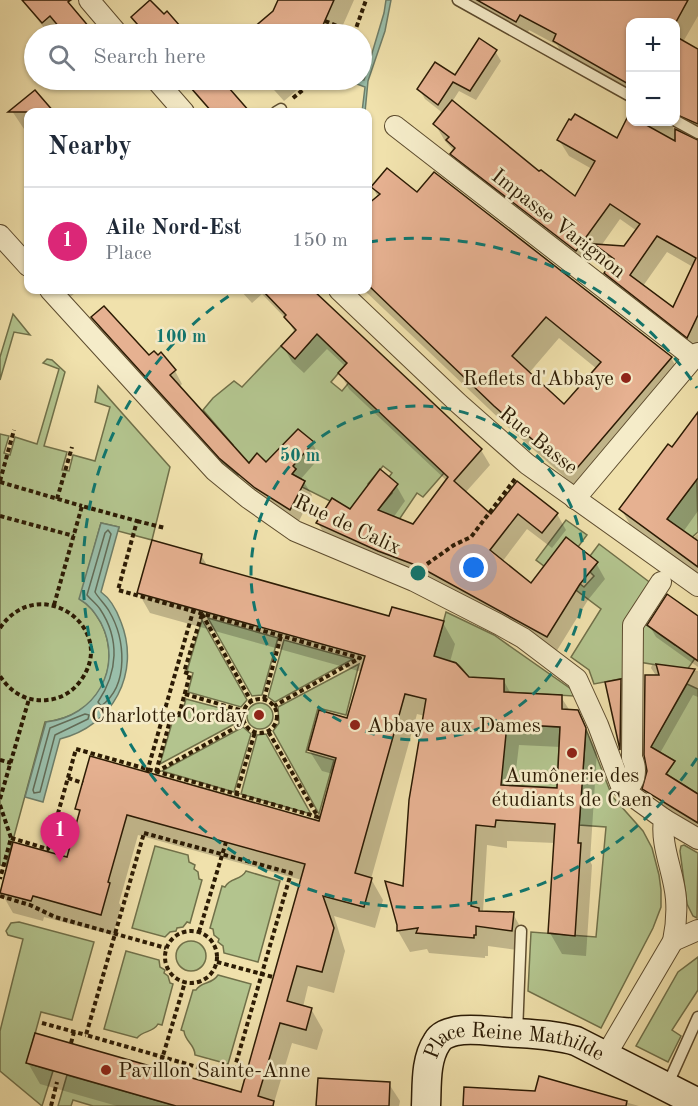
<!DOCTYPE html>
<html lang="en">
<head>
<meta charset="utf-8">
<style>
	:root { --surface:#fff; --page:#f2f2f3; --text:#1f2937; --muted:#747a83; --line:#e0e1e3; --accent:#db2777 }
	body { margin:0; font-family:"Old Standard TT",serif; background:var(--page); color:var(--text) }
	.controls { position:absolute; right:18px; top:18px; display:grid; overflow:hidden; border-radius:12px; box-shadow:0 2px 4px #0004 }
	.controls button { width:54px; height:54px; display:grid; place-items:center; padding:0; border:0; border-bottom:2px solid var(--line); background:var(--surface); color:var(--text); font:30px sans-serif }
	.you { position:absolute; left:474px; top:568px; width:21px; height:21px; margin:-15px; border:4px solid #fff; border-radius:50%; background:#1a73e8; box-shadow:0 0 0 9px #1a73e833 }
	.badge { display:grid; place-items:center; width:39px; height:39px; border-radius:50%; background:var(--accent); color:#fff; font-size:20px; font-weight:700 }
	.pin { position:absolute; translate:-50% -50px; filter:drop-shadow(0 2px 3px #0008) }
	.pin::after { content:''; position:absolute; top:32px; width:21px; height:18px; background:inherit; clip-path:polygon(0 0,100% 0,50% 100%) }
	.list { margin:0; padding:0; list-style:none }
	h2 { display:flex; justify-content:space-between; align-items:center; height:78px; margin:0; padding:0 24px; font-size:26px }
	h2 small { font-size:20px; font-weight:400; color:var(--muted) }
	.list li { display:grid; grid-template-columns:39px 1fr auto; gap:18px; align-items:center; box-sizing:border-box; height:108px; padding:0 24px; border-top:2px solid var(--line) }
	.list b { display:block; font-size:22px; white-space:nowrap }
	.list p { margin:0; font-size:20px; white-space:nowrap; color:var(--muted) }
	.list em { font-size:20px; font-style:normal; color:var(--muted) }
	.icon { flex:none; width:33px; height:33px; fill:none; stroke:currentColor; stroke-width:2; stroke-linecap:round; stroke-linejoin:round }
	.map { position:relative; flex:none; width:698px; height:1106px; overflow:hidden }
	.search { position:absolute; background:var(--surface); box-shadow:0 2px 4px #0004; left:24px; top:24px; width:348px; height:66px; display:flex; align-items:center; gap:15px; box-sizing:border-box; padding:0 21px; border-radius:33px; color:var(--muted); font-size:22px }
	.panel { position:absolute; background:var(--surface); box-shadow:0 2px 4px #0004; left:24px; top:108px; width:348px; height:186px; border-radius:12px }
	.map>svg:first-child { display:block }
	.green { fill:#b3c48e; stroke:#707049; stroke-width:1.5; fill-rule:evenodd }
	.water { fill:#9abeaa; stroke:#6e7d68; stroke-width:1.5 }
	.shadow { fill:#0003; fill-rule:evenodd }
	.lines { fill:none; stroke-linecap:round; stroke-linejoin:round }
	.shore { stroke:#636c57; stroke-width:1.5 }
	.building { fill:#e6b191; stroke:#2c1b04; stroke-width:1.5; fill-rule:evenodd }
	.lane-casing { stroke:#5d4c2e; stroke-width:13 }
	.street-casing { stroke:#5d4c2e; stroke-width:22 }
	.secondary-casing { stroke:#2c1b04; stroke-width:31 }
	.path { stroke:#2c1b04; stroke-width:4; stroke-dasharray:4.5 3; stroke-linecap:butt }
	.lane { stroke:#f5ecc9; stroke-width:10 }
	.street { stroke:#f5ecc9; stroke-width:20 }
	.secondary { stroke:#f5ecc9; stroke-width:28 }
	.ring { fill:none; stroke:#0f766e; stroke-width:3; stroke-dasharray:10 8 }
	.poi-dot { fill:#8f2418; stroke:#f5ecc9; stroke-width:2 }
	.labels { text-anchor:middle; stroke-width:5; stroke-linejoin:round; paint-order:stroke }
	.street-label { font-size:21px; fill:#2c1b04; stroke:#f5ecc9 }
	.poi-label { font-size:21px; fill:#2c1b04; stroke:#f5ecc9; text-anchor:end }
	.centre { fill:#0f766e; stroke:#f5ecc9; stroke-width:3 }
	.ring-label { font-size:18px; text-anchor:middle; font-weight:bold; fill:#0f766e; stroke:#f5ecc9; stroke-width:5; stroke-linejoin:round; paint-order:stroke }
</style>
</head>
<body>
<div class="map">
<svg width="698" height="1106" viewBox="0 0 698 1106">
	<rect width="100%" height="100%" fill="#f0e1ac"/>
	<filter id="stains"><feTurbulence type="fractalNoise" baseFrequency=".00333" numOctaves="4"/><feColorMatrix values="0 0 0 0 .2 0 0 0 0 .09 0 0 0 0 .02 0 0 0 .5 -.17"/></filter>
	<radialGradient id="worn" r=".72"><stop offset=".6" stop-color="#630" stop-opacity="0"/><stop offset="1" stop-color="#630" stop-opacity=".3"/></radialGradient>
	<g class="green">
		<polygon points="13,314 30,335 14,332 0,380 0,357"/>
		<path d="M315,332l32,31 -16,19 11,9 20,-24 82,106 -21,24 -6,-4 -29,43 -56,-38 -2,3 -28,-14 3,-6 -13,-7 4,-5 -30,-7 -9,-8 -19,21 -20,-17 15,-13 -30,-35 10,-12 21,-17 8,6 39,-41 14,12 15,-16zM383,466l9,7 -3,4 3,16 -17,20 -1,-24 -6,-5z"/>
		<path d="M47,359l5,1 13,12 -21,74 23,6 -5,18 7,1 4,-16 22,6 15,-54 -15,-5 3,-16 72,81 -18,73 -34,-9 1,-4 -18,-4 -21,76c34,23 40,77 8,105 -12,11 -28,16 -43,18l-39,144 -6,-1v-431l9,2 -5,17 6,2 5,-18 22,7 22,-75 -16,-6z"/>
		<polygon points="697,479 698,532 691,538 667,519"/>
		<polygon points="566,520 587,535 578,547 549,560 584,587 594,576 590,572 597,562 590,556 599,544 652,584 625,678 594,684 589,670 571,657 601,609 536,560"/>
		<path d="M446,612l48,23 77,54 3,7 -70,-4v-13l-26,-1 -5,5c-19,-24 -17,-29 -44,-9z"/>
		<polygon points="208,618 278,638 262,695 252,696"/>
		<polygon points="202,620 247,700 241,707 188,692 193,673 187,671"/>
		<polygon points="642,622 675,645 698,654 687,670 639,662"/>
		<polygon points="284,640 353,659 275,702 268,697"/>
		<polygon points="359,664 346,715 318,708 306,752 334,760 319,814 273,731 279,723 278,707"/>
		<polygon points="687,684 698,689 698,794 666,774 675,761 649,746 657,736"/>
		<polygon points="186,699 239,713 240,721 160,764 174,716 181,717"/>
		<circle cx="260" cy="716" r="13"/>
		<polygon points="502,724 560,727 557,788 498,785"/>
		<polygon points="243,727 251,734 234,792 162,771"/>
		<polygon points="586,729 612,796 643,831 652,848 659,875 661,890 661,907 653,928 601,1028 528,991 531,932 596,937 606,827 579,825"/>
		<polygon points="266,734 311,814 241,794 257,735"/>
		<polygon points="684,845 698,853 697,918 693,916 687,904 680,851 681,846"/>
		<polygon points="155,846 188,855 189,862 195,865 194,869 198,872 199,879 202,880 190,923 187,922 183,927 177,928 176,931 170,932 165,937 132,928"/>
		<path d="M246,871l34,10 -22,81 -34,-9 -1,-7 -5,-4 1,-3 -5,-4 -1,-6 -3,-1 12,-42 3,1c5,-10 16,-6 21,-16z"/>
		<polygon points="19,922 94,942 72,1020 41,1012 27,1063 53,1071 42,1106 0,1071 0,1031 23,939 8,935 6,931 11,923"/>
		<circle cx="191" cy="956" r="15"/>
		<path d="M126,951l33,9 1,7 5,3 -1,3 4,3 2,7 3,1 -11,41 -4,-1c-5,9 -15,6 -21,14l-33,-9z"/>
		<polygon points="698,957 698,990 672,1030 681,1036 668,1062 636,1046 678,972"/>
		<path d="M218,975l33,9 -23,80 -33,-9c0,-11 -10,-13 -11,-24l-3,-1 12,-40h3c5,-9 16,-5 22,-15z"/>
		<polygon points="67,1075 176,1106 93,1106 73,1100 71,1106 58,1106"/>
	</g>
	<g class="water">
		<polygon points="386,0 391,0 385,31 368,81 365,112 362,112 365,87 357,84 358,80 364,80 384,13"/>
		<path d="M101,523l18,4 -18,65c10,7 16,19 20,30 20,51 -8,104 -61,117l-17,63 -18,-5 21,-75c49,-5 78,-54 55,-99 -6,-10 -11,-18 -22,-24z"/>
	</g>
	<g class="shadow">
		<polygon points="22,0 65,0 93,34 64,34 58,27 49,34"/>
		<polygon points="279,0 354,0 339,34 248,34 274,12"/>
		<path d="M459,0h239v16l-15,26 15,8v85l-8,-5h-8l-2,3 18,8v210l-83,-62 -9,-16 5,-8 -6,-5 -6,-11 -13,18 -125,-97 -9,-16 2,-3 -9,-10 -10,-17 9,-10 -19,-15 -6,-10 36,-12 40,-26 6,10 -25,39 -17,-9 -7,11 88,72 35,24 17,-29 -23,-13 -10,-16h59l12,-26v8h40l5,9h3l-5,-9h3v-100h-46v73l-66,-38 -7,-12 -28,-15 -3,7zM620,219l17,12 -13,16 -23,-1zM667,252l26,15 -20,43 -30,-24z"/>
		<polygon points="167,14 184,34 144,34 132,17 164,17"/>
		<polygon points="183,80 221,80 246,112 211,112"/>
		<polygon points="265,80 309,80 284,101"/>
		<polygon points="35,92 56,112 28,112 28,135 12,111"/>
		<path d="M373,188l44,6 254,164 13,22 -99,115 -76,-67 -145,-138h4v-84l10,-9zM559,338l38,31 -33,37 -35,-33z"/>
		<polygon points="60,290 79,290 70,297"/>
		<polygon points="240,290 312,290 481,450 490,465 465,493 492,516 517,483 557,514 566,530 552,548 527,529 502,562 531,585 596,563 605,579 588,600 556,652 327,539 318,523 350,511 396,485 405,501 393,518 413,526 447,481 349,389 340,373 346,367 327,349 304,373 292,362 283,346 295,333 289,322 262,294 252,303"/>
		<polygon points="93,317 149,357 175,371 182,384 179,387 249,465 266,464 312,443 320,457 300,480 304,482 312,495 298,523 239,481 100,330"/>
		<polygon points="698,414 698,511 683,532 692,539 698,534 698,576 632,528 621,509 672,449"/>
		<path d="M201,555l7,12 182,51 53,5 12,21 -5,18 19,17 35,2 7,13 50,3 9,14 7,1 20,39 -7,110 2,4 -6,91 -24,-2 -12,-21 5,-90 -48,-2v7l-20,-3 -4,67 30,2 12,21 -1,16 -36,-5v10h-3v2l-56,-5 -2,-4 -17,3 -12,-21 27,-215 -8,-2 -46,165 12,21 -8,28 -41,-12 11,35 -11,42 -26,-7 -5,21 8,2 12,21 -6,20 -25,-7 -19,63h-156l-77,-22 -12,-21 214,30 60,-213 -164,-45 -19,68 2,3 -8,29 -69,-18 -1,4 -30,-8 -12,-21 67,-33 12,-45 -3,-5 243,13 13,-48 -11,-3 -13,-21 39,-30 14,-48 -212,-59 -12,-21zM519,745l42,2 -3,43 -44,-3z"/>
		<polygon points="698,622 698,667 656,637 649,625"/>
		<polygon points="652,665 698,671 698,697 693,695 655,762 646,750 657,677 651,668"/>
		<polygon points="620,681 627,692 626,757 618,741"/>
		<polygon points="698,794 698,829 664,809 657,797"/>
		<polygon points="540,1078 639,1106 464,1106 536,1092"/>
		<polygon points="389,1084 400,1101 399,1106 318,1106"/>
	</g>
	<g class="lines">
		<g class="shore">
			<path d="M108,530l3,4 -16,58c4,7 10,12 14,19 16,27 21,74 -8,95l-3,-4c20,-30 22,-63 2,-93 -4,-6 -10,-10 -13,-14l18,-62z"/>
			<polygon points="85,714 89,715 88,719 55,735 40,792 34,793 33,790 50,728"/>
		</g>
	</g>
	<g class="building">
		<polygon points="22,0 71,0 68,2 95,34 65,34 50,16 42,23"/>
		<polygon points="150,0 164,14 167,11 187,34 142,34 144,32 131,17"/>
		<polygon points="278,0 334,0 319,34 246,34 273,11"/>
		<polygon points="477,0 688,0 676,22 630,22 630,85 553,41 556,34 520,15 516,22"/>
		<polygon points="675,36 698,49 698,124 675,114"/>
		<polygon points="479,38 497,50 470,91 453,82 438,105 417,89 435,62 455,75"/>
		<polygon points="184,80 222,80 250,112 212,112"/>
		<polygon points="35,90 54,112 8,112"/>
		<path d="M452,100l87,71 2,-1 34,26 20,-35 -38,-21 12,-21 2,1 4,-6 42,24 12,-24 1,8h11l34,19v-12l23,11v175l-11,23 -83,-65 10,-14 -20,-15 30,2 16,-22 -30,-20 -34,47 -126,-97 5,-6 -9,-8 3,-3 -16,-13zM657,236l39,22 -23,49 -43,-32z"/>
		<path d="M387,168l30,24 17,-20 238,185 -100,117 -78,-68 -126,-121v-81l12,-10 -9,-7zM546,317l55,45 -37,42 -52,-48z"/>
		<polygon points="262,290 313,290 482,449 454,481 491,514 517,481 558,513 542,533 518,514 490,550 531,583 566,537 598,562 580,584 547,637 418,566 378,551 316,523 332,498 350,509 380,469 398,484 378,510 413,524 448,477 338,373 347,363 317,334 295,359 281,346 296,330 284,317 286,315"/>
		<polygon points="104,306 149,355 154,351 158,355 161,352 176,370 170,375 249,463 257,453 266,462 298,429 314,442 293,466 296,469 292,474 305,481 290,510 255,488 219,458 91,317"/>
		<polygon points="698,412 698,478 667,519 698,541 698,567 619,509 668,444 672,447"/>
		<path d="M152,540l50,14 -2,9 189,53 3,-9 52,14 -10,35 22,7 13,14 35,2v13l58,3v14l16,1 8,18 -8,115h3l-6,93 -27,-3 7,-109 -59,-4 -1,7 -19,-2 -5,81 8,2v3l35,1 -2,19 -36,-5v9h-2v3l-58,-5 2,-5 -21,3v-6l-12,-44 18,5 6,-86 17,-101 -21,-5 -50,179 17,5 -8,29 -41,-11 11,32 -12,44 -25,-6 -10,35 25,7 -6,22 -26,-7 -22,73 16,5 -1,5h-97l-150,-43 9,-30 206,59 64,-228 -178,-49 -19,67 2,1 -9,32 -68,-19 -2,5 -31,-8 13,-51 54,15 13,-47 -5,-1 15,-53 229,65 17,-63 -28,-8 11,-40 28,8 18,-62 -228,-63zM507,724l53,3 -3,61 -56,-3z"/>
		<polygon points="667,594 698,616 698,661 647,625"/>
		<polygon points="656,664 695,669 651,747 675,761 666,774 698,794 698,823 642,789 647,771 644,755 645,675 659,675"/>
		<polygon points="621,679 620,750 605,682"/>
		<polygon points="539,1076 627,1101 626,1106 463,1106 464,1087 535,1091"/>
		<polygon points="318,1078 390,1082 389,1106 316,1106"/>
	</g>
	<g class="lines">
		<defs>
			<g id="lane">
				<polyline points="458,0 630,96"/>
				<polyline points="276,112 281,109"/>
				<polyline points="676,121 698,133"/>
				<polyline points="517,1033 521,931"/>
				<polyline points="667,1086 698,1017"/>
			</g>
			<g id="street">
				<polyline points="89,0 118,34"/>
				<polyline points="156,80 184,112"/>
				<polyline points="395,126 694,358"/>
				<polyline points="0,235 28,266"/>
				<path d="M50,290l165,181 33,27 47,33 119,50 84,43 25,14 54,41 21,46 23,61 11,10 32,23c-4,27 10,53 12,80 1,14 0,28 -3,42l-67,114"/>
				<polyline points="339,290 458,403 527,464 698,586"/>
				<polyline points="575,499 698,353"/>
				<path d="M632,783c4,-7 4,-18 0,-25l1,-133 28,-43"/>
				<polyline points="664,819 698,839"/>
				<polyline points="673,941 698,930"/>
			</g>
			<g id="secondary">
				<path id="s1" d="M426,1106c1,-20 -1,-46 11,-64 4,-7 11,-9 19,-11 15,-3 32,0 47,1 25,2 49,2 73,9l122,62"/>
			</g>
		</defs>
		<use href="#lane" class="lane-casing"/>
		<use href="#street" class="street-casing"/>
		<use href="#secondary" class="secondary-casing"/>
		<g class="path">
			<polyline points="325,21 354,33"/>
			<polyline points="354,34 366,0"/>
			<polyline points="293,98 315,80"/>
			<polyline points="0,481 14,430"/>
			<polyline points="0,482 82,506"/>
			<polyline points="57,499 72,447"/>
			<polyline points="0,516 74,536"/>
			<polyline points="137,521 165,528"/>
			<polyline points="427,564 454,545 471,537 515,479"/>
			<polyline points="54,605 82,506 137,521 118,590 360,658 274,706"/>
			<polyline points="202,614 251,701"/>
			<path d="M0,628c39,-57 119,0 81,52 -8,12 -21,19 -34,20 -20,2 -36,-7 -47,-24"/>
			<polyline points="185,694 243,711"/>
			<circle cx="260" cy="716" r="17"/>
			<polyline points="264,699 281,636"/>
			<polyline points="0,760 11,763"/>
			<polyline points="147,772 194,608"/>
			<polyline points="156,772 172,713 179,715 190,674 184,672 202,614"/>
			<polyline points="156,772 244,723"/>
			<polyline points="68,778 83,783"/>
			<polyline points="236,795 255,732"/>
			<polyline points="0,799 29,699"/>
			<polyline points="0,805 11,838 0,879"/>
			<polygon points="144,833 291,873 232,1077 86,1035"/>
			<polyline points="11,838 48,849 76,749 318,817 268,731"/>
			<polyline points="0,896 30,905 55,917 166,948"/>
			<circle cx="191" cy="957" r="26"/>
			<polyline points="199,932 226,842"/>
			<polyline points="217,962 273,977"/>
			<polyline points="42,1023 86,1035"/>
			<polyline points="71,1043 74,1032"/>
			<polyline points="159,1069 185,982"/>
			<polyline points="51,1106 57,1082"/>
		</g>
		<use href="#lane" class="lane"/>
		<use href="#street" class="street"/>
		<use href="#secondary" class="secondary"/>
	</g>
	<g class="ring">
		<circle cx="418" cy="573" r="167"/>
		<path d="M697 758A335 335 0 1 1 238 290M368 242A335 335 0 0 1 697 388"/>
	</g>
	<g class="poi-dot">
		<circle cx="626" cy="378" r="6"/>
		<circle cx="259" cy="715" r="6"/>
		<circle cx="355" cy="725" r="6"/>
		<circle cx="572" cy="753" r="6"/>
		<circle cx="106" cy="1070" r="6"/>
	</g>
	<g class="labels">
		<g class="street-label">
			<text transform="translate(559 223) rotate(38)" y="7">Impasse Varignon</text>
			<text transform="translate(539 440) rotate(39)" y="7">Rue Basse</text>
			<text transform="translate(348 524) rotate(25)" y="7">Rue de Calix</text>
			<text dy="7" stroke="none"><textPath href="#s1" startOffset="144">Place Reine Mathilde</textPath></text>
		</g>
		<g class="poi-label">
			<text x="614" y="385">Reflets d'Abbaye</text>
			<text x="247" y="722">Charlotte Corday</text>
			<text x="367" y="732" text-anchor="start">Abbaye aux Dames</text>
			<text x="572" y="782" text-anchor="middle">Aumônerie des<tspan x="572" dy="24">étudiants de Caen</tspan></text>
			<text x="118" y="1077" text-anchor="start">Pavillon Sainte-Anne</text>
		</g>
	</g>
	<circle cx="418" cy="573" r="9" class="centre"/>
	<g class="ring-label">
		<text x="181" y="342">100 m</text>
		<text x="300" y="461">50 m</text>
	</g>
	<rect width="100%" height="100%" filter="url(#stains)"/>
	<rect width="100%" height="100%" fill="url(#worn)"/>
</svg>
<div class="controls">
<button>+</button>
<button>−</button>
</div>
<div class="you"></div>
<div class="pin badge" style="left:60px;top:862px">1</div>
<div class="search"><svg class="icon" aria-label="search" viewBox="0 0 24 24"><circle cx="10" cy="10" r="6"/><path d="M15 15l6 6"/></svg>Search here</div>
<section class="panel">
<h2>Nearby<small></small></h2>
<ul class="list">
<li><span class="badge">1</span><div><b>Aile Nord-Est</b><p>Place</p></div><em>150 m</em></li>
</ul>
</section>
</div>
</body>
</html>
